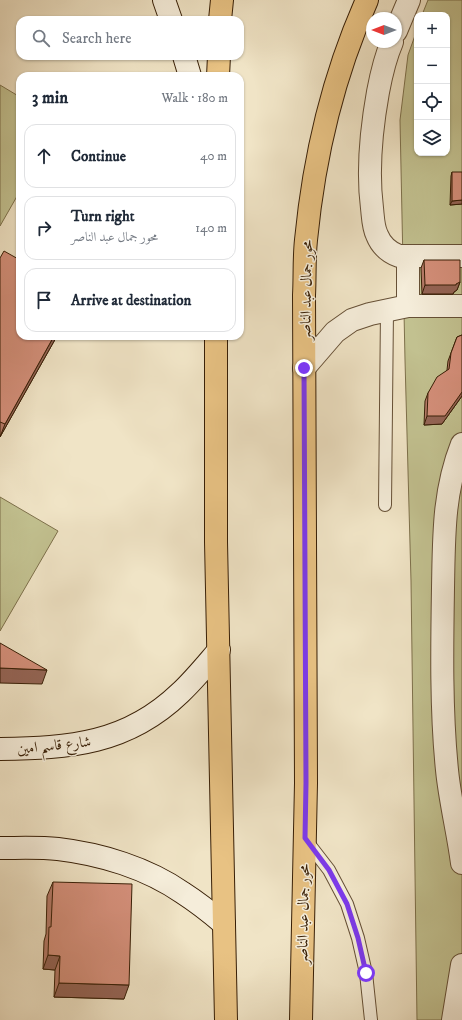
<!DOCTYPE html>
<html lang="en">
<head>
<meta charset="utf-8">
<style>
	:root { --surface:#fff; --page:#f2f2f3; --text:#1f2937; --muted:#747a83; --line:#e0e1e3 }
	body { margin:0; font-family:"IM FELL DW Pica",Amiri,serif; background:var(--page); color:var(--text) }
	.controls { position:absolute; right:12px; top:12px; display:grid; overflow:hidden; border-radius:8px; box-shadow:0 1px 3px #0004 }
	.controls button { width:36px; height:36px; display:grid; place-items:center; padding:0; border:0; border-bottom:1px solid var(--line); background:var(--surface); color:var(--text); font:20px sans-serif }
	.compass { position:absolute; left:366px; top:12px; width:36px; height:36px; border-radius:50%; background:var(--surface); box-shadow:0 1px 3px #0004; rotate:270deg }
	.stop { position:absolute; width:12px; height:12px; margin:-9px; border:3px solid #7c3aed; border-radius:50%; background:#fff }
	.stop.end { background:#7c3aed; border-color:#fff; box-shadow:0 1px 4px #0008 }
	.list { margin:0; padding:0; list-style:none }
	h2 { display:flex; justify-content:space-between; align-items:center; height:52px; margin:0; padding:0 16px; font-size:17px }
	h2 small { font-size:13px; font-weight:400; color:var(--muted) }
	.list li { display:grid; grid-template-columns:26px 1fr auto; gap:12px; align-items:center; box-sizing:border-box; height:64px; margin:0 8px 8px; padding:0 8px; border:1px solid var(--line); border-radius:12px }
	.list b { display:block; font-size:15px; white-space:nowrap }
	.list p { margin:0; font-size:13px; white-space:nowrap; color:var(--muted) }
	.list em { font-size:13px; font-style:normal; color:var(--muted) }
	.icon { flex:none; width:22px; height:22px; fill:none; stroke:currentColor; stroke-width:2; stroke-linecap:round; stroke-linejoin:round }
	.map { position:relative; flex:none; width:462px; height:1020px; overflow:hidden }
	.search { position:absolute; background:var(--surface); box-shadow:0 1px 3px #0004; left:16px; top:16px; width:228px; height:44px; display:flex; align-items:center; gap:10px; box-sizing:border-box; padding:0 14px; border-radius:12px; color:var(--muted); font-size:15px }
	.panel { position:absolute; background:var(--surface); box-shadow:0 1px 3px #0004; left:16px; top:72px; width:228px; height:268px; border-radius:12px }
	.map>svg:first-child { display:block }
	.green { fill:#c2c190; stroke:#7d704b }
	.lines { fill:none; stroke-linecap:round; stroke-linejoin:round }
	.service-casing { stroke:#665036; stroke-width:14 }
	.minor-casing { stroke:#665036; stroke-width:24 }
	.secondary-casing { stroke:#381f06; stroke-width:24 }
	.primary-casing { stroke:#381f06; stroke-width:24 }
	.service { stroke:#f5edda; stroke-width:12 }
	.minor { stroke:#f5edda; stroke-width:22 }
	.secondary { stroke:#f5edda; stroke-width:22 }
	.primary { stroke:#e8c283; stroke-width:22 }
	.wall { fill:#b67b69; stroke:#381f06 }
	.shaded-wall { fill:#946455; stroke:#381f06 }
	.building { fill:#d48f7a; stroke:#381f06 }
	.route { stroke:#7c3aed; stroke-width:5 }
	.labels { text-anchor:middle; stroke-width:3; stroke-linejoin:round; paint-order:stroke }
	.street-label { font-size:15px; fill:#381f06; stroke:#f5edda }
</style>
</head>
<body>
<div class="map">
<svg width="462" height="1020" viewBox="0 0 462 1020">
	<rect width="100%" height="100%" fill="#f0e4c6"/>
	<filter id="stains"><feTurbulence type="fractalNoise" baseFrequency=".005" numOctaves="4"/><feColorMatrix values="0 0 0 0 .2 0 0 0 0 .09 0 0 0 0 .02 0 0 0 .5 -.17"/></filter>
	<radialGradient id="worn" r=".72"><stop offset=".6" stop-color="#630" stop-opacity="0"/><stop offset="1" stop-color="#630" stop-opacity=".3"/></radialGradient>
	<g class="green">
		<polygon points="428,0 462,0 462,1020 417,1020 411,581 405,360 400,120 408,55 417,30 417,153 447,153 447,15 422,15"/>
		<polygon points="0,85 20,97 20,191 0,226"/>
		<polygon points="0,497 58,531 0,631"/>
	</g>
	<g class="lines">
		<defs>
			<g id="service">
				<polyline points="385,505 387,310"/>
				<polyline points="305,839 329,870 347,904 358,938 366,973 371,1020"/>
			</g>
			<g id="minor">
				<polyline points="396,31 409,0"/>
				<path d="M392,42c-7,16 -11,34 -14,50 -7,39 -11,77 -6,116 1,9 1,19 5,27 4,10 11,17 22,21h63"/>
				<polyline points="408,306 408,257"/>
				<polyline points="304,368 335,332 352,320 370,314 408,306 462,306"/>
				<path d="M462,444c-19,48 -18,93 -19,144 -1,59 -2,123 4,182 3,31 11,62 15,93"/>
				<polyline points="453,1020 462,965"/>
			</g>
			<g id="secondary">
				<polyline points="164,0 171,20"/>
				<polyline points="184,56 190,76"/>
				<path d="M0,749c70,-1 127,-5 180,-56 14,-13 26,-28 39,-43"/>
				<path d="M0,848c19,0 39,-1 58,1 43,5 89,19 125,44 14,9 28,20 41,31"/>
			</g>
			<g id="primary">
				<polyline points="220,20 222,0"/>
				<polyline points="218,76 219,56"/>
				<polyline points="216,336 216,542 226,1020"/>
				<path d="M301,1020l5,-237 -2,-488c1,-18 0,-37 2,-55 8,-83 27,-164 61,-240"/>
			</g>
		</defs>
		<use href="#service" class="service-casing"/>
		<use href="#minor" class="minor-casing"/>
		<use href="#secondary" class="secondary-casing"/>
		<use href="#primary" class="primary-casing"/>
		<use href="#service" class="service"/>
		<use href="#minor" class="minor"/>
		<use href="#secondary" class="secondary"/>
		<use href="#primary" class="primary"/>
	</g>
	<g class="wall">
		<polygon points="452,172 462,204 450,205 451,176"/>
		<polygon points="0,258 20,336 57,336 0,437"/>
		<polygon points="424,260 460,282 457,290 454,292 453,294 422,294 421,268"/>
		<polygon points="462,335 462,396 442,424 424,425 425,401 428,393 447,370 448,361 457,337"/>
		<polygon points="53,882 124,999 54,997 55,970 43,969 44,941 46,934 47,896"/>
	</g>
	<g class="shaded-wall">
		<polygon points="462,200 462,204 450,205 452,201"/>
		<polygon points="460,282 457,290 454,292 453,294 422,294 425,285"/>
		<polygon points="54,336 57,336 0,437 5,424"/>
		<polygon points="462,392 462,396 442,424 424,425 427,416"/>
		<polygon points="0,668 47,670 42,684 0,683"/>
		<polygon points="48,955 60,956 55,970 43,969"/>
		<polygon points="59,983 129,985 124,999 54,997"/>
	</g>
	<g class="building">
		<polygon points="452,172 462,172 462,200 452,201"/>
		<polygon points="4,251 20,260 20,336 54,336 5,424 0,422 0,258"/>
		<polygon points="424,260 460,260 460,282 456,284 456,285 425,285"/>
		<polygon points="462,335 462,392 445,416 427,416 428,393 437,377 449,369 451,353 457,337"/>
		<polygon points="0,643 47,670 0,668"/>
		<polygon points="53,882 132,884 129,985 59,983 60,956 48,955 49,927 51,927"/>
	</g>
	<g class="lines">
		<polyline class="route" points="304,368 306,783 305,838 329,870 347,904 358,938 366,973"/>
	</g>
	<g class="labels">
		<g class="street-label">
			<text transform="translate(306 290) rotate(-89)" y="5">محور جمال عبد الناصر</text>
			<text transform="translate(54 745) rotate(-6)" y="5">شارع قاسم امين</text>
			<text transform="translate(303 914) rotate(-89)" y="5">محور جمال عبد الناصر</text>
		</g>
	</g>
	<rect width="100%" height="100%" filter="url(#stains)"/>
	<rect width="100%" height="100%" fill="url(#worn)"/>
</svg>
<div class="controls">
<button>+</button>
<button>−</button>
<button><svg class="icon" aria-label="locate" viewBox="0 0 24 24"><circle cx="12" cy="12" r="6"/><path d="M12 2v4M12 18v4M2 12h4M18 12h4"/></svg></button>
<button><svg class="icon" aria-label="layers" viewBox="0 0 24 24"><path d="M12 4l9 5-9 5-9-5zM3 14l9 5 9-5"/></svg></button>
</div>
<svg class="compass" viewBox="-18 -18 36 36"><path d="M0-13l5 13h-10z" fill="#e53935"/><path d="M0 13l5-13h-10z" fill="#747a83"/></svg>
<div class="stop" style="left:366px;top:973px"></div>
<div class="stop end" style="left:304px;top:368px"></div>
<div class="search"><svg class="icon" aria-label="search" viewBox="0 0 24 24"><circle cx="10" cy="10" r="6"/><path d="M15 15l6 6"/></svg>Search here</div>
<section class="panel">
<h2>3 min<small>Walk · 180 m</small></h2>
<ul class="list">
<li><svg class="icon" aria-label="ahead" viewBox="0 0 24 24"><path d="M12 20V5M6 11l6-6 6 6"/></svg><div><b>Continue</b></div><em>40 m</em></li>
<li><svg class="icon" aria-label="right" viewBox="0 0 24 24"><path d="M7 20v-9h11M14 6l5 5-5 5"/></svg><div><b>Turn right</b><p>محور جمال عبد الناصر</p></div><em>140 m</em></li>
<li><svg class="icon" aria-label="arrive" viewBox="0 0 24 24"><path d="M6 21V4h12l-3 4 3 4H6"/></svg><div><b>Arrive at destination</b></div></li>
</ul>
</section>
</div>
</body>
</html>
